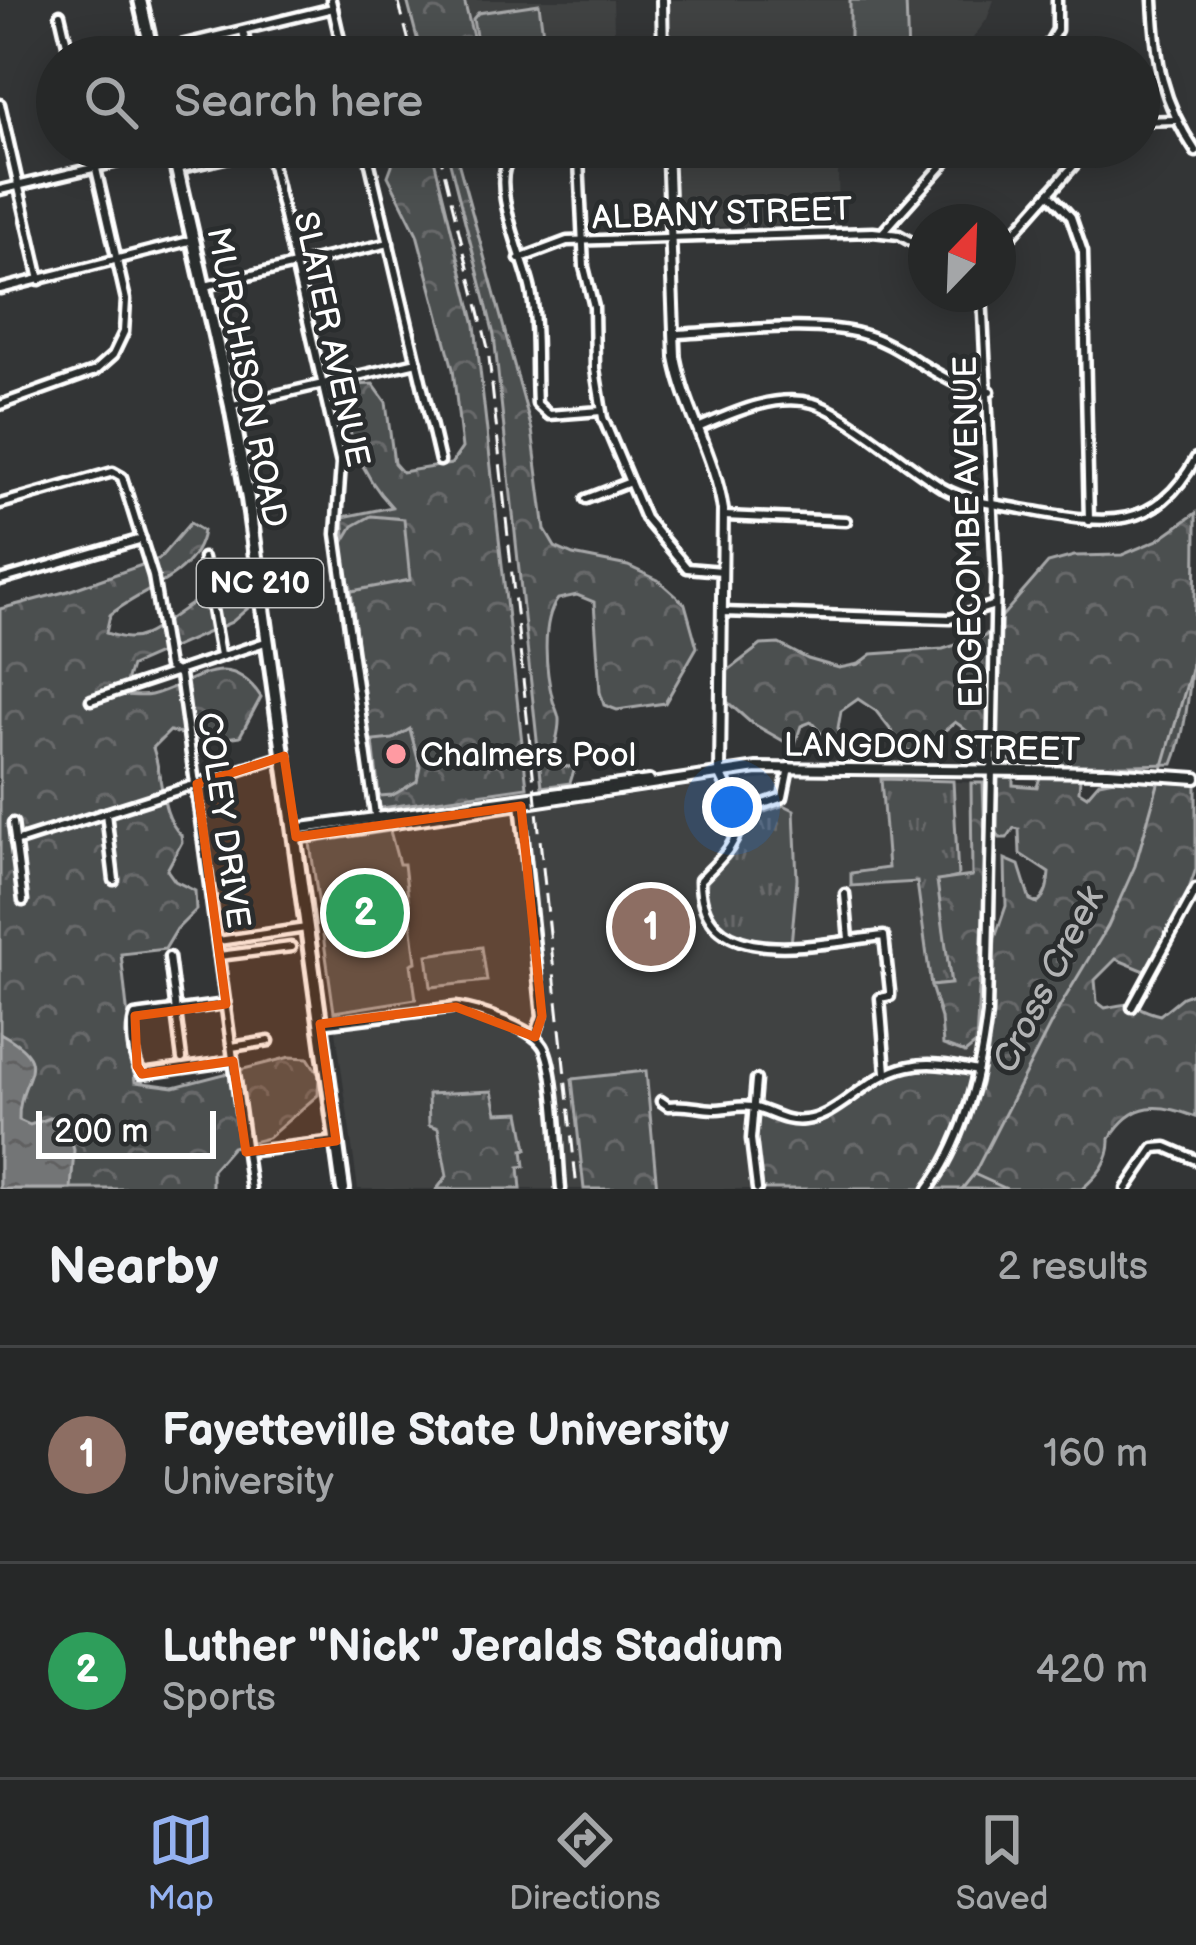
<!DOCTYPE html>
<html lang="en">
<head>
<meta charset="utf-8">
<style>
	:root { --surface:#262828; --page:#2e3030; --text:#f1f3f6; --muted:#a4a6a8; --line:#424445; --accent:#95b2f1 }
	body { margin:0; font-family:"Balsamiq Sans",sans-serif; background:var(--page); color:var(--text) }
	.compass { position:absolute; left:908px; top:204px; width:108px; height:108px; border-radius:50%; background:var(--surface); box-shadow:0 6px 30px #0003; rotate:23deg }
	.scale { position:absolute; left:36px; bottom:30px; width:180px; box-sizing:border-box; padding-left:12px; border:6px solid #fff; border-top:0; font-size:33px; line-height:42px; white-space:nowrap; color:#fff; -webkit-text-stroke:9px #2a2d2e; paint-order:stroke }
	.you { position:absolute; left:732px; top:807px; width:42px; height:42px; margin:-30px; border:9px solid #fff; border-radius:50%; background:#1a73e8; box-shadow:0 0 0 18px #1a73e833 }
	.badge { display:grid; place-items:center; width:78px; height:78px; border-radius:50%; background:var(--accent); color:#fff; font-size:39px; font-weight:700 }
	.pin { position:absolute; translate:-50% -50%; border:6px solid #fff; box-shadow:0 3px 12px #0006 }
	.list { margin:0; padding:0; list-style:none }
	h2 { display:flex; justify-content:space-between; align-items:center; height:156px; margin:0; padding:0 48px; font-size:51px }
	h2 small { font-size:39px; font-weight:400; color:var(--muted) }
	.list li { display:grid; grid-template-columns:78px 1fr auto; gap:36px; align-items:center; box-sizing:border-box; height:216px; padding:0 48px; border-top:3px solid var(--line) }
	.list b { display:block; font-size:45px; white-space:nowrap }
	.list p { margin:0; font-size:39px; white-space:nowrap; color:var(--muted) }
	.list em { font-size:39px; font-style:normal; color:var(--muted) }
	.icon { flex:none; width:66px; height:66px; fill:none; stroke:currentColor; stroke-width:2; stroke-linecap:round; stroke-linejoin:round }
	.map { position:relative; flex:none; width:1196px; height:1189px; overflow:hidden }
	.search { position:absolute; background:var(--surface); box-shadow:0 6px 30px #0003; left:36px; right:36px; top:36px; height:132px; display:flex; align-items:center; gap:30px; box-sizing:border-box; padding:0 42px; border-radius:66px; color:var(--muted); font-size:45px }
	.sheet { height:588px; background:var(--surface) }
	nav { display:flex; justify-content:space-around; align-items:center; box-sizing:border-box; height:168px; border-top:3px solid var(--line); background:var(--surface); font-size:33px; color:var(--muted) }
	nav a { display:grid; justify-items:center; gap:6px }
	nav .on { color:var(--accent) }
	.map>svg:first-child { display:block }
	.built { fill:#404243 }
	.grass { fill:url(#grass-tufts); stroke:#a6a7a8; stroke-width:3 }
	.forest { fill:url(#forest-crowns); stroke:#a6a7a8; stroke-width:3 }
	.pitch { fill:#4c4f50; stroke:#a6a7a8; stroke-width:3 }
	.water { fill:url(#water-ripples); stroke:#abacad; stroke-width:3 }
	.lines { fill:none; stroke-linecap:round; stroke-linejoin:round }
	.stream { stroke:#abacad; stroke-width:3 }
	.street-casing { stroke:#fff; stroke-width:15 }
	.secondary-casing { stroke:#fff; stroke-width:16 }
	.primary-casing { stroke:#fff; stroke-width:20 }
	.street { stroke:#2a2d2e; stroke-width:6 }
	.secondary { stroke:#2a2d2e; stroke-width:8 }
	.primary { stroke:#2a2d2e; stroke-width:10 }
	.rail { stroke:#fff; stroke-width:3; stroke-dasharray:18 9; stroke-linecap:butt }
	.marked { fill:#e8590c; fill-opacity:0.2; stroke:#e8590c; stroke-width:9; stroke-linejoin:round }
	.poi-dot { fill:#ff9aa2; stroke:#2a2d2e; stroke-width:4.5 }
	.labels { text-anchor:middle; stroke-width:10; stroke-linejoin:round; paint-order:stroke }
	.shield { fill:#2a2d2e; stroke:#bfc0c0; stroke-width:3 }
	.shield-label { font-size:30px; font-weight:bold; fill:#fff }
	.street-label { font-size:33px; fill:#fff; stroke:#2a2d2e }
	.poi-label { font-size:33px; fill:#fff; stroke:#2a2d2e; text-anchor:start }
	.water-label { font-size:36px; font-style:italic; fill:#b2b3b4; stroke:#2a2d2e }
</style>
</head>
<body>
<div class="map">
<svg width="1196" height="1189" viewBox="0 0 1196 1189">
	<defs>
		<pattern id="grass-tufts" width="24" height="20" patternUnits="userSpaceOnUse" patternTransform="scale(3)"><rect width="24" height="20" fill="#4c4f50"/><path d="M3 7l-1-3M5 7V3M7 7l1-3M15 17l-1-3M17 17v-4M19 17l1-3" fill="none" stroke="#67696a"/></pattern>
		<pattern id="forest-crowns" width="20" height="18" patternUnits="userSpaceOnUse" patternTransform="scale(3)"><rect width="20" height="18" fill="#4c4f50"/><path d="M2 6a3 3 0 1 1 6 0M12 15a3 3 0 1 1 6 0" fill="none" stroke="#67696a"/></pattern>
		<pattern id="water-ripples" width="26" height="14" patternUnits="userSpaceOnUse" patternTransform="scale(3)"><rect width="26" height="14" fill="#737576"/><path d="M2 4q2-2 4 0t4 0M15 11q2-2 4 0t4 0" fill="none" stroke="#606061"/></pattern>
	</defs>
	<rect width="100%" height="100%" fill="#333536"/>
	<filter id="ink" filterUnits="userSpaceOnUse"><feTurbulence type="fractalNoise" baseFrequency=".00833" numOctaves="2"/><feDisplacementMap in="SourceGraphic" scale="24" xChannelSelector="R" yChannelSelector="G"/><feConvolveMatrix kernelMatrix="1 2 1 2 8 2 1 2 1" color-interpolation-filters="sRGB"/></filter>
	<g filter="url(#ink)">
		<g class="built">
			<polygon points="464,0 613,0 615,57 478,57"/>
			<polygon points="667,0 994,0 987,19 959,57 669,57"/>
			<polygon points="672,147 874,147 856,166 838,169 839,224 675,228"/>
			<polygon points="804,776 983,783 977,1071 928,1189 358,1189 310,843 710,784"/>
		</g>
		<g class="grass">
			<polygon points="881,779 953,781 958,877 938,882 951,984 931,986 917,882 851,886 851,873 888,868"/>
			<path d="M784,805l10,5 3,69 -6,66c-54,2 -79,-9 -91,-65l36,-40 4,-19z"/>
		</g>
		<g class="forest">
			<polygon points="407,0 464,0 478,57 422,57"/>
			<path d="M405,147h26l44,178 52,462 -152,22 -32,-292 49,-10c-27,-28 -57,-84 -38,-122l19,-1 13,18 8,61 8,9 49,-8 11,-16 -9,-79 -36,-135 -29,-58 7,-19z"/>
			<path d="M446,147h8l78,283 13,100 10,17 18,8 55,11 30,14 27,24 12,43 -32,56 -48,7 -13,-5 -4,-13 -6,-90 -17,-7 -19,4c-18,23 -12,74 -5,102 1,3 6,14 6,18 1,15 -7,29 -6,47l22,1 -5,16 -28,4 -48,-452z"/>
			<path d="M1196,513c0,71 0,195 -23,251 -33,1 -149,4 -174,-7 -20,-9 -26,-24 -44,-35l-12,10 -3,16 -11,4 -22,-1 -31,-40 -18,-12 -17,12 -3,17 6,12 -5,13 -8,-1 -8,-17 -12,-13 -10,4 -7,21 -44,-25 -25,-22 2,-29 34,-26 18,-1 29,15 31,9 20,-4 13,-10 71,-5 42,-13 63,-73 26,-7 48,-1 36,-15z"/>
			<path d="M190,523l13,8c-7,46 -62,58 -93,84l-4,18c13,4 24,8 38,2 29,-12 84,-75 104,-27l-16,14 -101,44 -9,29c9,0 20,2 29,0 41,-10 76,-50 110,2l-21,39 -35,5 -35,-10 -17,17c10,29 7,67 28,87l1,7 -15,28 8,11 20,10 1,19 -19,19 -12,20 -44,5 14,128 39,5 116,-30 18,1 11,17 -1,20 -50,43 -36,9 -20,23v19h-212v-580l68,-18 91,-32z"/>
			<path d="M998,776h15v9l24,2 3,-10 40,1 -1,13 8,5 12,-14 15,-3 82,5v85l-12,34 -39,68 -29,-12 -21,21 2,22 8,6c40,-9 23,0 55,7l22,-18 14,-5v125c-36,-14 -63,-17 -86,21 1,23 -12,37 -28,51h-148l19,-34 28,-70 7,-33 7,-114 11,-32 -1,-47 14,6 11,35 7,3c10,-7 11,-19 12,-30l-29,-19 -1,-25 -5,-1 -7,10h-7l-4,-7z"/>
			<polygon points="971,783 983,783 986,863 976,1044 965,1053 943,1045 941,1018 931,986 951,984 937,881 972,876"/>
			<path d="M913,1064l64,7c-12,40 -24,85 -50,118h-170l-5,-36 3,-45c74,33 92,-26 158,-44z"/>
			<polygon points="646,1071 657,1189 584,1189 572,1079"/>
			<polygon points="492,1091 497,1113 520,1112 527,1149 523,1150 525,1166 519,1167 521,1189 437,1189 447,1176 438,1128 429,1125 428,1094"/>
		</g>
		<g class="pitch">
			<polygon points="850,0 906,0 908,57 850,57"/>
			<polygon points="539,4 543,34 529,57 480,57 473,19 478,13"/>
			<polygon points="371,516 404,519 410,580 352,591 338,551 353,526"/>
			<polygon points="410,729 420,767 417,781 393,795 379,796 373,741 393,739"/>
			<polygon points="390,831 399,864 404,864 416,962 411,964 416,999 334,1012 310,843"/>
			<polygon points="482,947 487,981 431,987 427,955"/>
		</g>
		<path class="water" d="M0,1033c59,32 17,42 19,87l11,5 23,-8 14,9 7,24 -3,39h-71z"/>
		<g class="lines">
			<g class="stream">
				<polyline points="1162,769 1196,653"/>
				<polyline points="976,1175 1007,1189"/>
				<polyline points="962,1189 974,1174 1059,1008 1108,926 1135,866 1158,784"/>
			</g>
			<defs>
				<g id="street">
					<polyline points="331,0 344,57"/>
					<path d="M1153,0c3,62 8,100 43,152"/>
					<polyline points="60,14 70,57"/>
					<polyline points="243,31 249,57"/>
					<polyline points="152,52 333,8"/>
					<polyline points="1041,57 1057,30 1057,0"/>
					<polyline points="0,104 40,280"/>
					<polyline points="1139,121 1176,120"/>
					<polyline points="268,147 341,464 336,534 376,822"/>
					<polyline points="366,147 440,461"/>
					<polyline points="177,169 268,148"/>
					<polyline points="0,190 173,149"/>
					<polyline points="1049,193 1071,217 1083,252 1089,521"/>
					<polyline points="883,232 959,147"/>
					<polyline points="998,251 1090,147"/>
					<polyline points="519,259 567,241 873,232 899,235 926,250"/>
					<polyline points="205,286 389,243"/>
					<polyline points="0,289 193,240"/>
					<path d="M674,334c54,-2 138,-14 188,0 46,12 79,55 128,57"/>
					<polyline points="0,405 95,371 113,355 124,332 126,300 91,147"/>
					<polyline points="233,405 417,362"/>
					<path d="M601,411l-52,4 -12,-11c-2,-37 1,-77 -6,-113 -5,-29 -44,-110 -20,-133l52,-9 16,11 5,107 10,40 1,62 8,49 42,100 42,50 35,3"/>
					<path d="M698,428c35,-15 76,-35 115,-25 34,10 95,64 130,85 24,14 52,16 79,21 75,13 131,29 174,-51"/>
					<polyline points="586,499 630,482"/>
					<polyline points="0,504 113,472 122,477 153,576 168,667 180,675 251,1189"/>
					<polyline points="724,516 846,521"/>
					<polyline points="203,558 220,655"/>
					<polyline points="0,580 142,539"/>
					<polyline points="722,612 950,619 995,605"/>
					<polyline points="91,700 265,642"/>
					<path d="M789,767l-6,30 -44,16c3,29 -20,48 -39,67 0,97 126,61 184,56l6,55v5l-10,2 6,74"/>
					<polyline points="520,803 542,1016 535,1037"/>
					<polyline points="106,813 114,880"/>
					<polyline points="13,823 23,901"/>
					<polyline points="15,842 284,756"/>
					<polyline points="845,894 849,939"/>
					<polyline points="218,941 306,928"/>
					<polyline points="219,956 291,947"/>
					<polyline points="169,957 182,1059"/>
					<path d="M226,1004l-91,12c-6,14 -2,46 7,58l91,-13"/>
					<polyline points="1132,1007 1196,889"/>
					<path d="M320,1024l136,-17c21,3 75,20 87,39 13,21 15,113 18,143"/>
					<polyline points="232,1047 269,1041"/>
					<polyline points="756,1080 751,1139 757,1189"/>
					<path d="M661,1101l7,5c19,-2 29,2 46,3 13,0 25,-4 38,-2 19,4 32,16 53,13 17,-2 29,-11 42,-20 49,-37 70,-43 130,-29"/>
					<polyline points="246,1152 336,1141"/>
					<path d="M928,1189c36,-48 52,-116 59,-175l9,-441 -14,-279"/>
					<polyline points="1126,1189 1154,1148 1166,1147 1196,1160"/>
				</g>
				<g id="secondary">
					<polyline points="662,0 663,57"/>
					<path d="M667,147l8,210c10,53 40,99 48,153l-3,263 19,40"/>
					<polyline points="294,829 649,781"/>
					<polyline points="295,838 757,768 1108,772 1196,778"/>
				</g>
				<g id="primary">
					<polyline points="140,0 153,57"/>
					<polyline points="172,147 231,406 248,499 343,1189"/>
				</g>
			</defs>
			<use href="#street" class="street-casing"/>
			<use href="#secondary" class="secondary-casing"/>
			<use href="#primary" class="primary-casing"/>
			<use href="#street" class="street"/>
			<use href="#secondary" class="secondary"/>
			<use href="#primary" class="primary"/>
			<g class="rail">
				<polyline points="398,0 413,57"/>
				<polyline points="438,147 488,348 577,1189"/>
			</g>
		</g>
	</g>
	<path class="marked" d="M284,756l12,81 225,-31 21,210 -7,21 -79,-30 -136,17 16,117 -90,11 -13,-91 -91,13 -5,-8 -2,-50 91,-12 -29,-220z"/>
	<circle class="poi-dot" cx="396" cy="754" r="12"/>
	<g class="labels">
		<rect class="shield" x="197" y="559" width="126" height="48" rx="9"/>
		<g class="shield-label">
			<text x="260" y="593">NC 210</text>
		</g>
		<g class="street-label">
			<text transform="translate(722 212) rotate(-2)" y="12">ALBANY STREET</text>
			<text transform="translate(333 339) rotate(78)" y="12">SLATER AVENUE</text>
			<text transform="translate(248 377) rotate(79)" y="12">MURCHISON ROAD</text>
			<text transform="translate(967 532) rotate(-91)" y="12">EDGECOMBE AVENUE</text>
			<text transform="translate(932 746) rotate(1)" y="12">LANGDON STREET</text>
			<text transform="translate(225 820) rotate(82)" y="12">COLEY DRIVE</text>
		</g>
		<g class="poi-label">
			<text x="420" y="766">Chalmers Pool</text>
		</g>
		<g class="water-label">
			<text transform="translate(1047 979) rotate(-63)" y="13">Cross Creek</text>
		</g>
	</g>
</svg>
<svg class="compass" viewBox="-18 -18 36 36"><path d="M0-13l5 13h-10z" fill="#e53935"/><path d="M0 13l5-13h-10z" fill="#a4a6a8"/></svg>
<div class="scale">200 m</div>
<div class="you"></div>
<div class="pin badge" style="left:651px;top:927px;background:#8d6e63">1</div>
<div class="pin badge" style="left:365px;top:913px;background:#2e9e5b">2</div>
<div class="search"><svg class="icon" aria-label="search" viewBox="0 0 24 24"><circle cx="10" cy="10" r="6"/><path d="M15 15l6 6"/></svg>Search here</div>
</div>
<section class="sheet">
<h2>Nearby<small>2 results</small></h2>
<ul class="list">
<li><span class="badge" style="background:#8d6e63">1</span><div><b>Fayetteville State University</b><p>University</p></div><em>160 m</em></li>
<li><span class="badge" style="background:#2e9e5b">2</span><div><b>Luther &quot;Nick&quot; Jeralds Stadium</b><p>Sports</p></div><em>420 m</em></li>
</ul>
</section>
<nav>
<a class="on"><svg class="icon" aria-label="map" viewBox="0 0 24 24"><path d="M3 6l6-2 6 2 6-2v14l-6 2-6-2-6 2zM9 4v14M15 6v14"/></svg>Map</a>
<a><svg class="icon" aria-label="directions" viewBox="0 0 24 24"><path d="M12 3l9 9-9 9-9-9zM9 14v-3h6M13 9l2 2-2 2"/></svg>Directions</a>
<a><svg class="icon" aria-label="saved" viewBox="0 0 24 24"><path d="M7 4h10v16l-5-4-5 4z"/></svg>Saved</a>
</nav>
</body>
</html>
